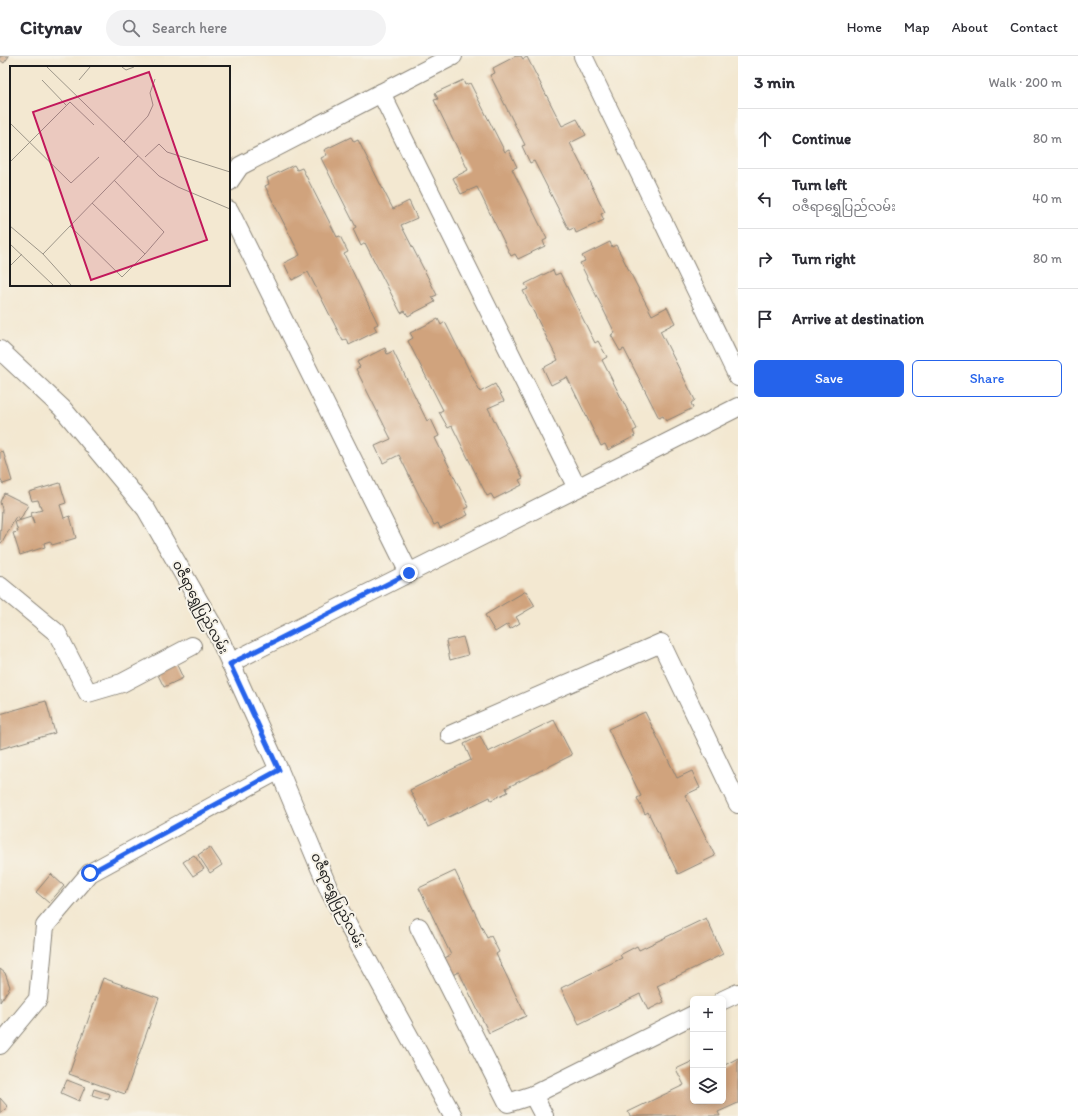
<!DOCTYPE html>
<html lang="en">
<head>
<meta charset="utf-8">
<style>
	:root { --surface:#fff; --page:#f2f2f3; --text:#2b2b33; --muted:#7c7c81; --line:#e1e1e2; --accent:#2563eb }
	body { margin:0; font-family:Itim,"Noto Sans Myanmar",sans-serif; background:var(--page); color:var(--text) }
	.controls { position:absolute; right:12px; bottom:12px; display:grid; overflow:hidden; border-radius:6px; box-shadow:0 2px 6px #0003 }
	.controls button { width:36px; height:36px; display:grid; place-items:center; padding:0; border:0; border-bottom:1px solid var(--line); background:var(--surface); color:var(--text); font:20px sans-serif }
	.stop { position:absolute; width:12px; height:12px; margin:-9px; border:3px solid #2563eb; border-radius:50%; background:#fff }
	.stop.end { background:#2563eb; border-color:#fff; box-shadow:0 1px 4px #0008 }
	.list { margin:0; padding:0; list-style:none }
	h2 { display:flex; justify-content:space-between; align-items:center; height:52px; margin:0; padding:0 16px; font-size:17px }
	h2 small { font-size:13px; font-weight:400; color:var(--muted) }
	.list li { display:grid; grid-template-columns:26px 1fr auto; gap:12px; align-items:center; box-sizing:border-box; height:60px; padding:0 16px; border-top:1px solid var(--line) }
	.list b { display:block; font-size:15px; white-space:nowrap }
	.list p { margin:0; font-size:13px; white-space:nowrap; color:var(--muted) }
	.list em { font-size:13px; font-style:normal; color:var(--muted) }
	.actions { display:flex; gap:8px; padding:12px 16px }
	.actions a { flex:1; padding:9px 0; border:1px solid var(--accent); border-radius:6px; text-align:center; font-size:14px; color:var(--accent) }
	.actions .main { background:var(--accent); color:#fff }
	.icon { flex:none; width:22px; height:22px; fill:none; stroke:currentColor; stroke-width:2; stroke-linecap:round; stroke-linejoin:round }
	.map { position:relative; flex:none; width:738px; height:1060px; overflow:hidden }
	header { display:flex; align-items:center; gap:24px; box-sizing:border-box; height:56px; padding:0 20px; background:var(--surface); border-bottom:1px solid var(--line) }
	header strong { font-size:19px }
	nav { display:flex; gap:22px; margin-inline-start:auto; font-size:14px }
	.search { width:280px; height:36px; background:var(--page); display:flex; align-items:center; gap:10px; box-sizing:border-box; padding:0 14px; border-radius:22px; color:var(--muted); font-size:15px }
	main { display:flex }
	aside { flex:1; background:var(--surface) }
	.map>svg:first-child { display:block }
	.building { fill:#d0a37d }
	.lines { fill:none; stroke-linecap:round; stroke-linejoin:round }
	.street-casing { stroke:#888276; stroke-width:20 }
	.street { stroke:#fff; stroke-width:18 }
	.route { stroke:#2563eb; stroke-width:5 }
	.labels { text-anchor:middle; stroke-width:4; stroke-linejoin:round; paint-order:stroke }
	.street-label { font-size:13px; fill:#1c1c1c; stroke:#f7f3e8 }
	.inset-road { fill:none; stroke:#9d9689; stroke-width:1 }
	.view { fill:#c2185b; fill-opacity:0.15; stroke:#c2185b; stroke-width:2 }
	.inset-edge { fill:none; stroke:#1c1c1c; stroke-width:2 }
</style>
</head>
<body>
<header>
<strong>Citynav</strong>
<div class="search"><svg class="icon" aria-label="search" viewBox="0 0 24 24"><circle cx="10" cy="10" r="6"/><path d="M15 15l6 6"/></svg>Search here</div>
<nav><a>Home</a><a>Map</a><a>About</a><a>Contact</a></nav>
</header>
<main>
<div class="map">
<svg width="738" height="1060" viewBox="0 0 738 1060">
	<rect width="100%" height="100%" fill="#f7f3e8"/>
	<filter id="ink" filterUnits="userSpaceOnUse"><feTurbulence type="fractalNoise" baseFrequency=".025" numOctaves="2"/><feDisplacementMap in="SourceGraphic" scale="8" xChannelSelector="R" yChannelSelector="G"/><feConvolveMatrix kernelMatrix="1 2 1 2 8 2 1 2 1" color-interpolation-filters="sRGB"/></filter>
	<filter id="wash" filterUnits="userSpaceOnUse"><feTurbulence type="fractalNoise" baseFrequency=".012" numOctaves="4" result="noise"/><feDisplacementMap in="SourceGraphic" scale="16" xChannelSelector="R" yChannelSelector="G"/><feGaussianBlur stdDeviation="0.9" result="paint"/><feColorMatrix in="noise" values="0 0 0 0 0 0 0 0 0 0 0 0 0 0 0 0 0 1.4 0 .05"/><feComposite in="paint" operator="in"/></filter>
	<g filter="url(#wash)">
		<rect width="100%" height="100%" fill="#f3e8d1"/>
		<g id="blocks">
			<g class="building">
				<polygon points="0,0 9,0 4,7 0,4"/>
				<polygon points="516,0 521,0 523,3 527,1 562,70 577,63 586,79 570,87 605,156 601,158 604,164 576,177 574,172 569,174 534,105 530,107 522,90 525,89 490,19 495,17 493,12"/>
				<polygon points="463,24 465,29 470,27 505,96 509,94 517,111 512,113 547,183 543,185 545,190 518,203 515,198 511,200 477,131 461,138 453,122 468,114 434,44 438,43 435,37"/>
				<polygon points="351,81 354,86 358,84 393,153 409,145 417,162 401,169 437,239 432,241 435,246 408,260 405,255 401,257 365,187 361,190 353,173 356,171 321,102 327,99 324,94"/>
				<polygon points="294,109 297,114 302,112 337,181 340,180 348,196 344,198 378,268 374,270 377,275 349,289 347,283 343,285 308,216 292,224 284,207 300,199 265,130 269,128 267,122"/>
				<polygon points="610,186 612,191 616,189 652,259 667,251 675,267 660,275 695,344 691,347 693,352 666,365 663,360 659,362 624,293 620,295 611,279 615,277 580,207 585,205 582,200"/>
				<polygon points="553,214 555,219 560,217 595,287 598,285 607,301 602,304 637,373 633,375 635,380 608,394 605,388 601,390 567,321 551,329 543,312 558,304 523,235 528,233 525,228"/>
				<polygon points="438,263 441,269 445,266 480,336 495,328 504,345 488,352 523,422 519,424 522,429 494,443 491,438 487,440 452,370 448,372 439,356 443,354 408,285 413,282 410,277"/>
				<polygon points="385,292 387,298 393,295 427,365 431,363 439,380 435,382 469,451 465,453 468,459 440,472 438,467 434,469 399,399 383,407 375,390 391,383 356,313 360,311 357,306"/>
				<polygon points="3,395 12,425 3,428 0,423 0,396"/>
				<polygon points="60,427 66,447 60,449 64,462 70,460 76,482 52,489 50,485 44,487 45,491 20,499 13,477 18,476 15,466 31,461 34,468 31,457 42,454 38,444 32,445 29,436"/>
				<polygon points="4,437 28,449 20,464 16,461 2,487 0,486 2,453 0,446"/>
				<polygon points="526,535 535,550 516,561 520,567 510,573 508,568 495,576 485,559"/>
				<polygon points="463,581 468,599 450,604 446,585"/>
				<polygon points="176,607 183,622 164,631 157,617"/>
				<polygon points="46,645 55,677 0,693 0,658"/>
				<polygon points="645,656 677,722 692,715 700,732 685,739 715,800 678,818 648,756 645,758 637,742 641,740 608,673"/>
				<polygon points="554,664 572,699 506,732 508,736 491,744 490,741 428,771 410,734 471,704 464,688 480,680 488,696"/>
				<polygon points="210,791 222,809 210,817 198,799"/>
				<polygon points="194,799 204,813 193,820 183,806"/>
				<polygon points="455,815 487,882 491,880 499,896 496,898 526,960 489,977 459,916 448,921 440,904 451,899 419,832"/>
				<polygon points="51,818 64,830 49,847 36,836"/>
				<polygon points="706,862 723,898 657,930 664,946 648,954 640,938 579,968 561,932 622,902 620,899 637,890 639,894"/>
				<polygon points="0,913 5,917 10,931 0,946"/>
				<polygon points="103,922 159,942 125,1038 69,1018"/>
				<polygon points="738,1002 738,1047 718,1056 720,1060 630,1060 628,1056 684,1029 676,1013 693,1005 693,1045 723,1045 723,1010"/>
				<polygon points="67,1024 85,1031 79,1045 61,1037"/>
				<polygon points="94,1033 110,1038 108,1044 92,1039"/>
				<polygon points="0,1042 8,1051 0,1057"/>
			</g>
		</g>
	</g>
	<g filter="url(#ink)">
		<use href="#blocks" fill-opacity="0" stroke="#888276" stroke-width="1"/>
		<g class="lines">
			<defs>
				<g id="street">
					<polyline points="583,0 738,321"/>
					<polyline points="381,37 453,0"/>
					<polyline points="229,126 240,110 381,37 577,432"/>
					<polyline points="229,154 409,517"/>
					<polyline points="0,294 62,352 146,453 216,575 279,714 330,836 453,1060"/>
					<polyline points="0,530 57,577 88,637 122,627 192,590"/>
					<polyline points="230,607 738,351"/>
					<polyline points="450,679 661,587 738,748"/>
					<polyline points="419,871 508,1047 533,1039 693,959"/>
					<polyline points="723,944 738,937"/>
					<polyline points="0,989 38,943 45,870 90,817 279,714"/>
					<polyline points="533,1039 544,1060"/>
				</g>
			</defs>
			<use href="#street" class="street-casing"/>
			<use href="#street" class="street"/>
		</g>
	</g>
	<g class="lines" filter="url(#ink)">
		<polyline class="route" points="90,817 279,714 230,608 409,517"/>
	</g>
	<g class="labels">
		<g class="street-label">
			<text transform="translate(201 551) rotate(62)" y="5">ဝဇီရာရွှေပြည်လမ်း</text>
			<text transform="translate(338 844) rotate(64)" y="5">ဝဇီရာရွှေပြည်လမ်း</text>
		</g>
	</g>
	<g transform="translate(10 10)">
		<rect width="220" height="220" fill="#f3e8d1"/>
		<path class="inset-road" d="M37,1l112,109 19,11 52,22M112,1l4,3 8,-3M32,14l24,25M69,14l11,-13M0,57l61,60 28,-26M114,76l24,-26 5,-11 -3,-12 5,-14M135,91l14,-13 8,8 63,20M0,96l60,-60 24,23M82,137l53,51 19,-22 -50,-52M0,160l33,28 28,31M60,160l68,-70M0,178l43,41M33,188l27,-28 52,51 23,-23M0,200l12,-12"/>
		<path class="view" d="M139,6l58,168 -116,40 -58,-168z"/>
		<rect width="220" height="220" class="inset-edge"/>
	</g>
</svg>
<div class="controls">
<button>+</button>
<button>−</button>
<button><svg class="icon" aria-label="layers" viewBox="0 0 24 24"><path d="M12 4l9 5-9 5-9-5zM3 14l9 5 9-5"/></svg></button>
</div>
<div class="stop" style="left:90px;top:817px"></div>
<div class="stop end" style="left:409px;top:517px"></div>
</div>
<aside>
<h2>3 min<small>Walk · 200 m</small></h2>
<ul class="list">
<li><svg class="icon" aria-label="ahead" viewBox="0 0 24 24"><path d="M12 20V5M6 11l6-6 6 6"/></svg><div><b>Continue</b></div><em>80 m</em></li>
<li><svg class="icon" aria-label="left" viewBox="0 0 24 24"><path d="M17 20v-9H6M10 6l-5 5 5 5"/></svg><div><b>Turn left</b><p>ဝဇီရာရွှေပြည်လမ်း</p></div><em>40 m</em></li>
<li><svg class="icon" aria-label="right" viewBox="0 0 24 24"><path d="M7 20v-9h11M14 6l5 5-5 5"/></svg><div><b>Turn right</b></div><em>80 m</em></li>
<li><svg class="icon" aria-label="arrive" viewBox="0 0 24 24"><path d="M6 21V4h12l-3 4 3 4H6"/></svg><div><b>Arrive at destination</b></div></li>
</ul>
<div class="actions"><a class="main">Save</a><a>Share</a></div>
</aside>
</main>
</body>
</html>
